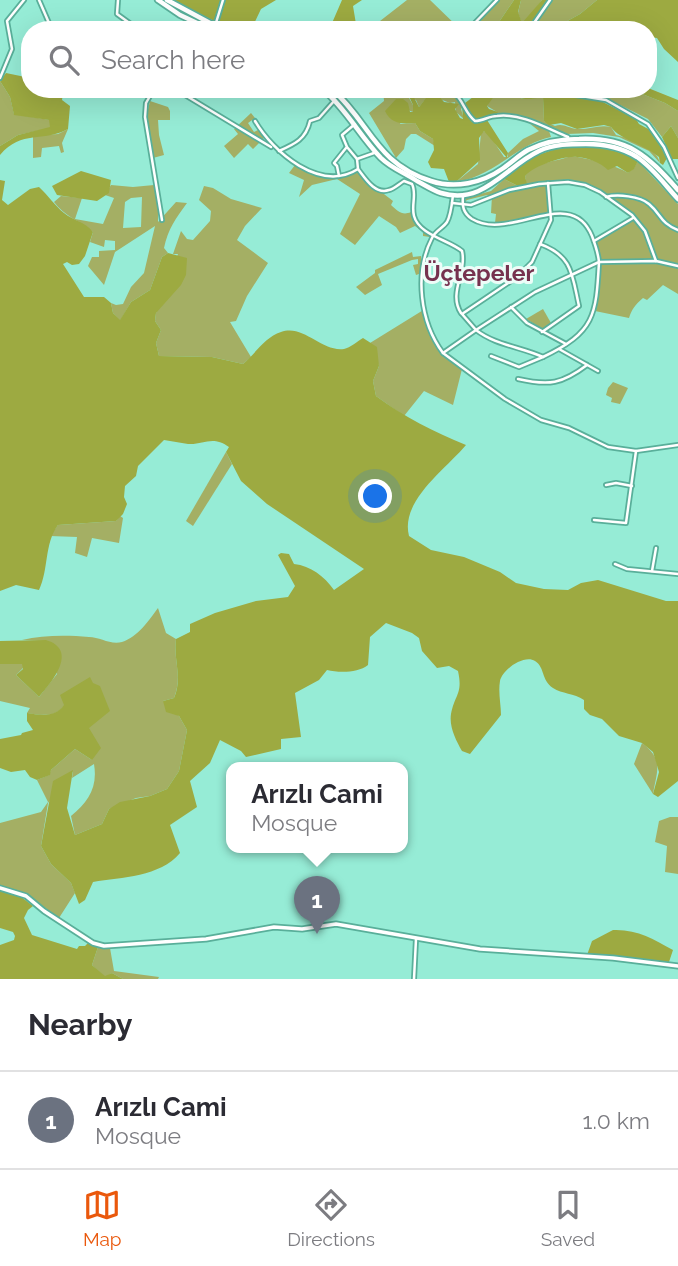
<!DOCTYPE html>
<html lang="en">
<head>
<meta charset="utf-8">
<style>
	:root { --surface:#fff; --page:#f2f2f3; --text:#2b2b33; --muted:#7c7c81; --line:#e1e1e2; --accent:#ea580c }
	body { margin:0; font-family:Raleway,sans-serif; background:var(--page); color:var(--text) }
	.you { position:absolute; left:376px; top:497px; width:24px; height:24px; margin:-18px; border:5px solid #fff; border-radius:50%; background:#1a73e8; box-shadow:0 0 0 10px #1a73e833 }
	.badge { display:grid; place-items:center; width:46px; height:46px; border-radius:50%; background:var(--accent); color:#fff; font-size:23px; font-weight:700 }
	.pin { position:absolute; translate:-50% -58px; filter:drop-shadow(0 2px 4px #0008) }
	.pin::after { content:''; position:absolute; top:37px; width:24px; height:21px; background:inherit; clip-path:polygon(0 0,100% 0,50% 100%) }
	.popup { position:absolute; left:226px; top:762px; width:182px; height:91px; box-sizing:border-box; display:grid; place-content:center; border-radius:14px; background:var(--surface); filter:drop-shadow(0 2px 5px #0005); font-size:23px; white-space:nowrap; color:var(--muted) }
	.popup b { font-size:26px; color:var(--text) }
	.popup::after { content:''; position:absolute; left:50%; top:100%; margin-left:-14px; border:14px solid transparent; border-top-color:var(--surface) }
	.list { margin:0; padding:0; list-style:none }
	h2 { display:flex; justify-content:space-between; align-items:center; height:91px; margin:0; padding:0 28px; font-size:30px }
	h2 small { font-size:23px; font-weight:400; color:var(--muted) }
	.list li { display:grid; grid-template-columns:46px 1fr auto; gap:21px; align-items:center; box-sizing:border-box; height:98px; padding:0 28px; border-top:2px solid var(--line) }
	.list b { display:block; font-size:26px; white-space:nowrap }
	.list p { margin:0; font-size:23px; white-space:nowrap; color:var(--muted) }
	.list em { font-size:23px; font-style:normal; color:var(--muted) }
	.icon { flex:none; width:38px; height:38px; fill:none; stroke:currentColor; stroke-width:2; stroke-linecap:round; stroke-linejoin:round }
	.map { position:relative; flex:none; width:678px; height:979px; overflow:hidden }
	.search { position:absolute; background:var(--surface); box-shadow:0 7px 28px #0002; left:21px; right:21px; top:21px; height:77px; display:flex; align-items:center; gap:18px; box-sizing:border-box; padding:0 24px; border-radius:28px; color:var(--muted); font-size:26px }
	.sheet { height:189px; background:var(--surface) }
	nav { display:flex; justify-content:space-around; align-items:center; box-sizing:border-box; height:98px; border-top:2px solid var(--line); background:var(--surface); font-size:19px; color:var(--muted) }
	nav a { display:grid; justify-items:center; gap:4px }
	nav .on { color:var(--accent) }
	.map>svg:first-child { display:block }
	.green { fill:#a4af64; fill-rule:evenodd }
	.forest { fill:#9daa41 }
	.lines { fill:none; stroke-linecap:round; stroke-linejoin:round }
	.street-casing { stroke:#59af9a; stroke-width:6 }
	.secondary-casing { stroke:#59af9a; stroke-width:7 }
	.primary-casing { stroke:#59af9a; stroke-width:8 }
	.street { stroke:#fff; stroke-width:2.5 }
	.secondary { stroke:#fff; stroke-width:3.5 }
	.primary { stroke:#fff; stroke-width:4.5 }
	.labels { text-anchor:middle; stroke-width:6; stroke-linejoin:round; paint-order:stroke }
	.neighbourhood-label { font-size:23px; font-weight:bold; fill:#76324f; stroke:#edfdf8 }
</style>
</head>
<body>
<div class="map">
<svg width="678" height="979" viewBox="0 0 678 979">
	<rect width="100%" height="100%" fill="#96ecd6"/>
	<g class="green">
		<polygon points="407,0 430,0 461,30 369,30 382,26 380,21"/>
		<polygon points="499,0 514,0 499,22 500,26 497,30 470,30"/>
		<polygon points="521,0 542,0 525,23 522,24 518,13"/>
		<polygon points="553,0 597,0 580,14 551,30 534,26"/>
		<polygon points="0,81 10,97 14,114 50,120 50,128 18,135 0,146"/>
		<polygon points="383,89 446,89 456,96 463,106 461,109 464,119 456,112 455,102 450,103 440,99 424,101 419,107 416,100 409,98 413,105 413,112 408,110 400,124 415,123 420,131 433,139 435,146 416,134 411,134 406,139 404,149 396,158 369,113 384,101"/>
		<path d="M502,89h11l3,8 9,2 18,-2 1,24 11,5c8,-3 13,2 21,3 13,1 23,-5 35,-2l5,8c15,4 40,11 44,28l-11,-12 -30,-14 -26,-4 -26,1 -40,-16 -31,-4 1,-2 -10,-6 2,-5z"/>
		<polygon points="609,89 637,89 637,92 665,103 678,111 678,138 671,126 662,137 648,119 604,97 569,92 608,91"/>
		<polygon points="150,101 168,107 170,111 170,120 158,120 159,135 164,155 153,158 146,118"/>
		<polygon points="251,113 255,118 248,123 254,132 258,130 264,138 253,149 248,144 234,158 224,146 238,134 234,129"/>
		<path d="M529,123l20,8 2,6c-35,7 -55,39 -95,45l22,-18 3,-31 3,-2 4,2 16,24h4v-4l15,-14 16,-8z"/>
		<polygon points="68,129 62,143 64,152 61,153 59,146 42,148 41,157 33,158 33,136 58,134"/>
		<path d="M571,156c16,2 45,9 57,17l6,-5 4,-7 40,43v90l-15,-9 -16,15 -4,-2c-8,7 -11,11 -14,20l-34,-7 4,-49 -5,-21 40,-24c-35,-24 -42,-35 -86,-34l2,29 -45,11h-10l1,-9 -5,-1 1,-17 -5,-1 -20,5 -2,2 1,-4 25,-7 13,-12 16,8 7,-2 -2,-8c7,-15 31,-15 46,-21z"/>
		<path d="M295,165c28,10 34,15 63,7 11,12 23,19 35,29l-2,4c7,6 11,11 20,7l8,16 12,7 -1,2 -7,-1v-4l-8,-6 -15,7 -4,-6 -17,-11 -24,29 -15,-11 20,-40 -23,-15 -25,6 -13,12 5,-17 -15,-7z"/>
		<path d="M111,185l22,2 21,-2 4,18v19l18,-20 11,1c-11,15 -19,26 -23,45l4,5 -6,4 -12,33 -19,12 -11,19 -7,-8 -2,-10 5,2 7,-1 8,-17 13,-14 11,-47 -40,26 -11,33 -16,-19 4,-9h7v-6l16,-1v-9l-10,-1 -1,7 -14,-5 3,-10c-13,-11 -29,-16 -39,-30l7,-6 21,2 -7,21 28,5 11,-26 -9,-3zM142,197l-1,30 -18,1 2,-26 6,-4z"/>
		<polygon points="204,186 213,188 231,199 262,208 245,226 237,240 268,263 247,296 236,321 230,322 251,357 243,364 212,357 159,356 156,343 161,330 155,321 156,313 178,254 173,254 181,231 187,239 193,240 210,221 211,211 199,200"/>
		<polygon points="412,252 413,257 421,256 422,273 416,275 413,265 418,264 418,259 412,260 378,274 382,285 365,295 356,287 375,273 375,270"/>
		<path d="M425,309c7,26 14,45 37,60l-9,36 -29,-14 -20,25 -28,-20 -3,-15 6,-15 -9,-23z"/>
		<polygon points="543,309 551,323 543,329 526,319"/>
		<polygon points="613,382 628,388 620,404 611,402 612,398 606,395 608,388"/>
		<polygon points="226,452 232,464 193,526 186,521"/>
		<polygon points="120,516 123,518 119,543 92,538 87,557 75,553 77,537 50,536 58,525 116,521"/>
		<path d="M158,608l8,25 10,6c-3,22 7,36 -2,59l-11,3 16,15 8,14 -8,41 -12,18 -17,7 -14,2 -27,11 -7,15 -27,11 -4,-19c17,-14 27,-28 23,-52l-22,14 1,-7 -25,32 -7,43 10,18 20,19 4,10 -16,25 -33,-24 -26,-8v-63l41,-11 7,-10 -11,-22 12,-5 2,-5 24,-21 17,11 -28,-54c-9,12 -23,9 -37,7l3,-5 -30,-7v-37h23v4l-7,7 23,22 18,-23 -8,-33 -27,-1c21,-5 45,-5 67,-3 11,0 21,8 33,5 16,-5 27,-22 36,-34z"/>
		<path d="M642,743c22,17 15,27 11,51l-19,-30z"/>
		<polygon points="670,817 678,817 678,874 665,872 667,846 655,842 659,821"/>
		<polygon points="98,947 110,948 114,971 159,977 158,979 123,979 112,973 105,977 92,965"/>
	</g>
	<g class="forest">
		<polygon points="173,0 222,0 216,22"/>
		<polygon points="225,0 276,0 261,9 251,30 233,30 218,23"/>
		<polygon points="342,0 362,0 353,6 357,30 329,30"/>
		<polygon points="514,0 521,0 518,12 522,23 542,0 548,0 526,30 497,30 500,26 499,22"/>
		<polygon points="597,0 678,0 678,62 664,49 657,38 648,37 648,30 551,30 580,14"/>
		<path d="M6,73l24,5v11h21l12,5 -1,6 8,6 -2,23c-25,14 -46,0 -68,26v-9l18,-11 32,-8 -1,-7 -35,-5 -4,-18 -10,-16z"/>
		<polygon points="648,88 678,100 678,111 665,103 637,92 637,89"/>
		<path d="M433,89l11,13 15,2 -4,5 5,9 3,1 -1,-14 10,17 8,1 7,-3 21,33 -1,5 -23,-27 -5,7 1,22 -24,22h-7l-5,-13 -13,-1 -3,-6 6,-12 -1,-11 -13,-8 -5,-8c-13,1 -24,1 -30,-12l11,-12h7l5,4 2,9h3v-7l-5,-11 3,-2 8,15z"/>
		<polygon points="478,89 503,90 495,95 487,106 489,109 498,112 496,114 478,120 473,118 465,103 477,94"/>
		<path d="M513,89h41l18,8 27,3 37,19 3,5 13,7 15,27 -4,7 -3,-2 -1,-6c-15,-13 -39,-17 -48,-30l-7,-2 -27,4 -16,-6 -12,2 -5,-4 -1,-24c-13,2 -24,6 -30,-8z"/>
		<polygon points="671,126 678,138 678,159 672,159 662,137"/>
		<path d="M561,147c28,-1 52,-1 77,14l-4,8 -6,4 -11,-7 -9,4c-8,-8 -20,-12 -31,-13 -11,-2 -48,10 -52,20l3,9 -8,1 -16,-8 28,-22z"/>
		<polygon points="81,171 111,180 109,193 97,201 57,195 52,186"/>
		<path d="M0,180l5,1 -3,19 6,5 22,-16 9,-2c9,8 16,19 25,26 10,8 20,8 29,19l-8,24 -6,8 -7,1 -5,-3 -4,2 21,33h20l7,6 2,10 7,7 11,-18 19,-12 12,-33 6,-4 19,5 -1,17 -5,10 -25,28 -1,8 6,9 -5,13 3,13 53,1 31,7c13,-11 22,-27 38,-32 23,-8 40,20 63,17 6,-1 14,-8 19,-11l14,9 2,19 -6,15 3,15c28,21 58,36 90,49 -21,25 -66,56 -57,91l22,14 33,7 36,15 16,11 28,6 24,1 13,-7 17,-3 68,21h12v180l-20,16 -5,-3 6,-22 -6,-20 -11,-9 -23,-7 -17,-17 -12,-4 -6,-6v-9c-10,-7 -22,-6 -31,-12 -12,-8 -8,-21 -18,-27 -11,-7 -33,9 -35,20 -2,11 1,24 1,34l-31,39 -8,-3c-6,-11 -13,-24 -11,-37 4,-20 12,-20 7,-43l-9,-5 -12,2 -15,-17 -3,-13 -7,-5 -26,-10 -16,14 -2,28c-10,8 -29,8 -41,5l-8,10 -24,13 6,44 -20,2v10l-35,8 -5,-6 -21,-11 -10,23 -20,18 7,26 -27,18 10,28c-20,24 -58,24 -87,29l-8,18 -6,4 -8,-21 -20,-19 -10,-18 12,-65 20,-11 -6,38 8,27 27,-11 7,-15 11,-7 30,-6 17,-7 12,-18 8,-41 -8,-14 -13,-4 -3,-11 11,-3c9,-21 -1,-38 2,-59l14,-7v-8l25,-11 41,-12 32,-4 7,-11 -17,-31 3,-2 8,1 5,10c17,2 30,12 40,26l30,-21 -97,-65 -26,-23 -15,-29 3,-5c-17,-12 -25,-2 -41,-3 -8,-1 -16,-3 -24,-4l-26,26 -2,10 -11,10 -1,11 3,7 -4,10 -7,7 -58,4c-14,19 -9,44 -19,65l-23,-5 -16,6z"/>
		<path d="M46,640c33,10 6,42 -7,57l-23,-22 7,-6 -1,-5h-22v-23z"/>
		<path d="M90,677l3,6 7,3 10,25 -21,17 12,20 -9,12 -17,-11 -24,21 -1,5 -13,5 -7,-3 -5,-7 -14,2 -11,-4v-29l21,-4 1,-2 11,-3 -6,-9v-8c13,2 28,5 37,-8l-4,-10z"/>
		<polygon points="0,890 20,896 33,906 28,910 24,918 32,935 77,949 79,946 85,946 89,942 98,947 92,965 105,976 112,973 123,979 0,979 0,945 14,940 15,936 13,932 0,928"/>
		<path d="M613,930c24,-1 40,9 60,20l-4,12 -82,-7 5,-14z"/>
	</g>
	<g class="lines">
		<defs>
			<g id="street">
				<polyline points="39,0 52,30"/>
				<polyline points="118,0 117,14 139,30"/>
				<polyline points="215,26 223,0"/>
				<polyline points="468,30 497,0"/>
				<polyline points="529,30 550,0"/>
				<polyline points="0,78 12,49 7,21 24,0"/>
				<polyline points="154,89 146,103 145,117 162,220"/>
				<polyline points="175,89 271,147"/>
				<path d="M449,89c16,11 14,22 26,32 8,0 14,-5 22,-5 25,-3 49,12 71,21"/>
				<polyline points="559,89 575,95 606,100 648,124 664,147 678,178"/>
				<path d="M255,121c18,31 65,72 103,48 7,9 17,26 31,21 5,-1 10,-6 15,-9l8,3c5,10 -1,21 2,32 5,19 35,24 48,35 5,21 -14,42 -1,62"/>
				<polyline points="355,124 342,135 347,147 357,159"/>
				<path d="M279,151c16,-7 27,-12 31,-30l9,-3 16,-18"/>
				<polyline points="358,169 357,159 374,153"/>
				<polyline points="339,176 337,166 334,163 346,148"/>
				<polyline points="548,183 551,220 532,262 517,277 462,314 476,330 443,353 505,399 541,420 569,428 608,447 636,451 678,445"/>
				<path d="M463,196c-1,10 0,17 9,23 38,23 99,-35 120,17 3,8 6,16 7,26l-64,30 -59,38c19,15 45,17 67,27l-24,10 -28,-11"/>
				<path d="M606,197c11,-3 34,-1 43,7 13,11 11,19 29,26"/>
				<polyline points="452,203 471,205 509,190 539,184 568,182 585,185 600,192 632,215 645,231 656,261"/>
				<polyline points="594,241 633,218"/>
				<path d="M540,244c33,12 32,31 39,62l-37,26"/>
				<polyline points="511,307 527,323 566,344"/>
				<polyline points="559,349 598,371"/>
				<path d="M443,353c-23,-31 -29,-80 -11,-115 3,-7 11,-10 15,-16 4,-7 5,-19 6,-27"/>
				<path d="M543,357c52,-25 53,-41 56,-95l57,-1 22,5"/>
				<path d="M518,379c31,7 44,5 69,-14"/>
				<polyline points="606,485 616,483 632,486"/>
				<polyline points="594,520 626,523 636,451"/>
				<polyline points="615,564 627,569 678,574"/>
				<polyline points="652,571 656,548"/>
				<polyline points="414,979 416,939"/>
			</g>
			<polyline id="secondary" points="0,888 26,896 44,911 93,943 104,946 206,939 274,927 302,929 336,924 480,949 613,958 678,966"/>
			<g id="primary">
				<polyline points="158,0 180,15 212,30"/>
				<polyline points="167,0 223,30"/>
				<path d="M323,89c23,20 37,47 58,69 10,10 24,15 36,23 8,4 15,9 24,12 42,13 64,-26 98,-42 15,-7 31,-7 47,-7 18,0 35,3 51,13 16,11 28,28 41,42"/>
				<path d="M332,89c39,35 43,74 99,92 24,8 51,2 71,-12 9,-6 17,-14 26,-19 16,-8 33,-11 51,-11 49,-2 68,16 99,51"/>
			</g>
		</defs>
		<use href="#street" class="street-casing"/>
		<use href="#secondary" class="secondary-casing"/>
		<use href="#primary" class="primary-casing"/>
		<use href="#street" class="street"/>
		<use href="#secondary" class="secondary"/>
		<use href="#primary" class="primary"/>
	</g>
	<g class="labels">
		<g class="neighbourhood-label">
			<text x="479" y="281">Üçtepeler</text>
		</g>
	</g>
</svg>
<div class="you"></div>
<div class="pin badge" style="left:317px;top:934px;background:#6b7280">1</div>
<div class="popup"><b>Arızlı Cami</b>Mosque</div>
<div class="search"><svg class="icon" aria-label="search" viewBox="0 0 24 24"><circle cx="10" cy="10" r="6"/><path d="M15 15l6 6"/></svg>Search here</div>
</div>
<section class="sheet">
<h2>Nearby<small></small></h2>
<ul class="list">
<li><span class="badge" style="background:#6b7280">1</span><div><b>Arızlı Cami</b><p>Mosque</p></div><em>1.0 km</em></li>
</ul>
</section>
<nav>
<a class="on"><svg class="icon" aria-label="map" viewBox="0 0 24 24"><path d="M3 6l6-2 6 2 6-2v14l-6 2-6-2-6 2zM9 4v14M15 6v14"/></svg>Map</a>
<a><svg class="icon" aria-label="directions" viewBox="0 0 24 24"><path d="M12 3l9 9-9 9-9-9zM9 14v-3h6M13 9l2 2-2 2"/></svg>Directions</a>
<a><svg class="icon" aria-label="saved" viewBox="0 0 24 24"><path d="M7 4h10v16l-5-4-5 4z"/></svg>Saved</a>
</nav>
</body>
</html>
